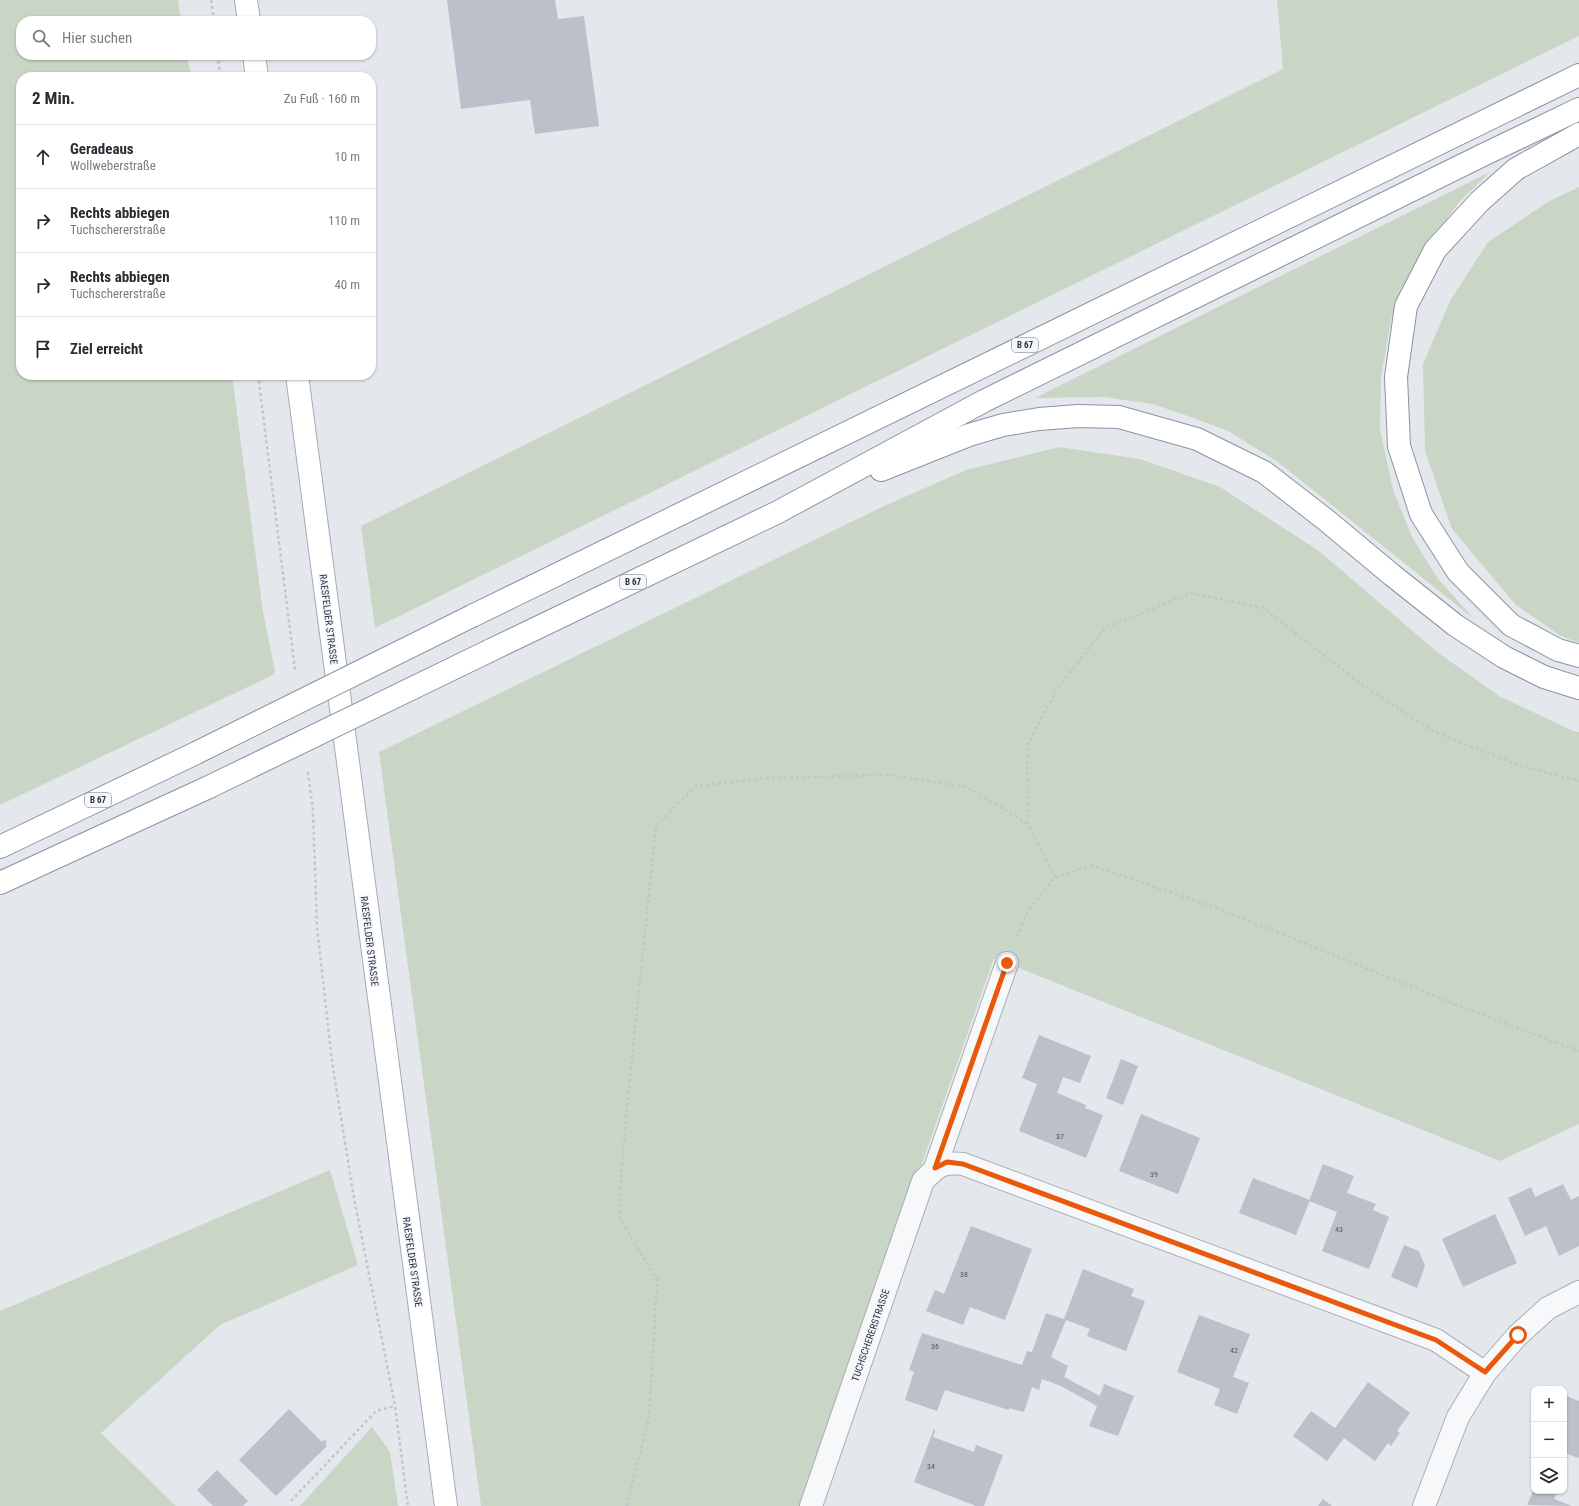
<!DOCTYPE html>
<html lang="de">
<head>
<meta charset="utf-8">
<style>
	:root { --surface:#fff; --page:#f7f7f7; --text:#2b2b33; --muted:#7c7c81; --line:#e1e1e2 }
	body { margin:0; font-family:"Roboto Condensed",sans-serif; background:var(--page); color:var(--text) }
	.controls { position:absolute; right:12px; bottom:12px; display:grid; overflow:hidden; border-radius:8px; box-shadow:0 1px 3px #0004 }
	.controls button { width:36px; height:36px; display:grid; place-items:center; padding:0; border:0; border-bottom:1px solid var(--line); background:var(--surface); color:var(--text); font:20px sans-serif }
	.stop { position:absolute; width:12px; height:12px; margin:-9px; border:3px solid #ea580c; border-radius:50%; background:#fff }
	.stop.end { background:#ea580c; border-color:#fff; box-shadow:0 1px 4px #0008 }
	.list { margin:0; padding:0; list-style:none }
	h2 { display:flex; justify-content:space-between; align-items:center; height:52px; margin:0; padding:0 16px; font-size:17px }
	h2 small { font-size:13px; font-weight:400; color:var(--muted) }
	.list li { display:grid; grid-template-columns:26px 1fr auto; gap:12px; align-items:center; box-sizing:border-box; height:64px; padding:0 16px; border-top:1px solid var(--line) }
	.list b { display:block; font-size:15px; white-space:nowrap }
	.list p { margin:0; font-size:13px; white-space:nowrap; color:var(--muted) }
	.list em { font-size:13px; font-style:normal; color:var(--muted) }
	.icon { flex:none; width:22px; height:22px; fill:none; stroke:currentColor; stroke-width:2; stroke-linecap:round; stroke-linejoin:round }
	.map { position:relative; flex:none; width:1579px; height:1506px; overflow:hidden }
	.search { position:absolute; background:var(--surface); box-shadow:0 1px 3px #0004; left:16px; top:16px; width:360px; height:44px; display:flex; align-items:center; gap:10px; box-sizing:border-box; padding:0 14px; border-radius:16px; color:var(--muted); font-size:15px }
	.panel { position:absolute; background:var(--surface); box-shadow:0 1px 3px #0004; left:16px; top:72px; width:360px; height:308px; border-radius:16px }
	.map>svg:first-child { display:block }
	.green { fill:#c9d6c5 }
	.building { fill:#bbc0ca }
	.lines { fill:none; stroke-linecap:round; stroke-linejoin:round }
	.minor-casing { stroke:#a9aeb7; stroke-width:24 }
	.major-casing { stroke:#a3abb8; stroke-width:24 }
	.highway-casing { stroke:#8b94a3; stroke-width:24 }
	.path { stroke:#c2c5cb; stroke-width:2.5; stroke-dasharray:3 3; stroke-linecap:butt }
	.minor { stroke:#f7f8fa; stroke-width:22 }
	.major { stroke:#fff; stroke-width:22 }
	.highway { stroke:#fff; stroke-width:22 }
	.highway-bridge-casing { stroke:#8b94a3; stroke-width:24; stroke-linecap:butt }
	.highway-bridge { stroke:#fff; stroke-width:22 }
	.route { stroke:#ea580c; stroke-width:5 }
	.labels { text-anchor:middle; stroke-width:3; stroke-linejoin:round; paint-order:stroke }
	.number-label { font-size:8px; fill:#4f5766 }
	.shield { fill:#f4f6f9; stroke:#676e7b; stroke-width:1 }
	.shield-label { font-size:9px; font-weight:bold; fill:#2b3445 }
	.street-label { font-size:10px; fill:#2b3445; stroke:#f4f6f9 }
</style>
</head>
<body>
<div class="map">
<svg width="1579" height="1506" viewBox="0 0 1579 1506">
	<rect width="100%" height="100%" fill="#e4e7ec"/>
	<g class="green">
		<polygon points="0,0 178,0 181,21 21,21 21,55 187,55 191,77 21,77 21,375 232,375 263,612 275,671 273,675 0,805"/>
		<polygon points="1277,0 1579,0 1579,36 375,628 361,526 1283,69"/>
		<polygon points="1490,172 1460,201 1419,258 1392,315 1381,377 1380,429 1393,490 1412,537 1438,579 1474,619 1278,462 1228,431 1185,415 1153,404 1104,397 1035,398"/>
		<polygon points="1579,187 1579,643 1561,636 1516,605 1452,529 1425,451 1423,364 1450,301 1488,242 1548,202"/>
		<polygon points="1059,447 1140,459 1220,487 1319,551 1437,652 1499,696 1573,731 1579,732 1579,1124 1500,1161 994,958 802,1506 481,1506 379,752 884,506 966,470"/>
		<polygon points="330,1170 358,1265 220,1325 101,1433 176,1506 0,1506 0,1311"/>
		<polygon points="372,1427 390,1452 398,1506 300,1506"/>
	</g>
	<g class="building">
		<polygon points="447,0 555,0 558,19 584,16 599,126 535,134 530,100 461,109"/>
		<polygon points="1039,1035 1091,1056 1080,1083 1063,1077 1057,1093 1086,1105 1085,1108 1103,1115 1086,1158 1019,1131 1037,1084 1022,1078"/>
		<polygon points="1121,1059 1138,1066 1123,1105 1106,1098"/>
		<polygon points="1141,1114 1200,1138 1178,1194 1119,1171"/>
		<polygon points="1323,1164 1354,1176 1347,1193 1376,1204 1373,1210 1389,1217 1369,1269 1322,1251 1337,1212 1309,1201"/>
		<polygon points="1253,1178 1310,1200 1296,1235 1239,1213"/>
		<polygon points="1563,1184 1571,1200 1579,1196 1579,1246 1559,1256 1546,1226 1525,1236 1508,1198 1531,1187 1535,1197"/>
		<polygon points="1495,1214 1517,1263 1463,1287 1442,1239"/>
		<polygon points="971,1226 1032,1249 1005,1320 970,1307 963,1325 926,1311 935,1290 944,1294"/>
		<polygon points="1404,1245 1419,1251 1425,1266 1417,1288 1391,1277"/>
		<polygon points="1083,1269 1134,1289 1131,1296 1145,1301 1126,1351 1087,1336 1090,1329 1066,1320 1051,1357 1068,1366 1064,1377 1100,1396 1104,1384 1134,1396 1118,1436 1089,1426 1097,1406 1061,1386 1042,1379 1039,1390 1032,1387 1024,1412 1009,1408 1009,1410 945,1390 937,1411 905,1400 914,1372 909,1370 922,1333 1022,1365 1027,1351 1032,1352 1046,1313 1064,1319"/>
		<polygon points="1199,1315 1250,1334 1233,1377 1249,1383 1237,1414 1214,1405 1220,1389 1177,1372"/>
		<polygon points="1368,1382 1410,1413 1397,1431 1400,1433 1391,1446 1388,1443 1375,1461 1344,1438 1327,1461 1293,1436 1311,1411 1335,1428"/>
		<polygon points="1566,1396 1579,1401 1579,1458 1564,1453 1564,1401"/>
		<polygon points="289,1409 322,1442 324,1439 327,1442 325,1444 327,1446 276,1496 239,1460"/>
		<polygon points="934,1429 935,1430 933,1437 974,1452 976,1445 1003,1455 984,1506 976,1506 914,1482"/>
		<polygon points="217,1470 248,1501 243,1506 213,1506 197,1490"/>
		<polygon points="1533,1491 1557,1491 1554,1499 1572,1506 1527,1505"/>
		<polygon points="1323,1499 1332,1506 1318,1506"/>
	</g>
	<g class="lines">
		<defs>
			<g id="minor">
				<polyline points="935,1168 1007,963"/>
				<path d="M811,1506l112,-325c15,-15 18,-19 40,-17l473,176 49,33"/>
				<polyline points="1424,1506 1458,1417 1485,1373 1518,1335 1548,1308 1579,1292"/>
			</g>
			<g id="major">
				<polyline points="246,0 249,21"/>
				<polyline points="254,55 257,77"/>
				<polyline points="297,375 446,1506"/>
			</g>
			<g id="highway">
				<polyline points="1579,134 1516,169 1480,201 1435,250 1406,306 1396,377 1399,446 1421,514 1458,572 1511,625 1558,650 1579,656"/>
				<polyline points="881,470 969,435 1003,425 1039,419 1078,416 1119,417 1197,439 1264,472 1326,520 1392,575 1455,625 1504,657 1544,677 1579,688"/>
				<polyline points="472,616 1579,75"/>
				<polyline points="489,651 778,512 984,401 1485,154 1579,109"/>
				<polyline points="0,847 196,753"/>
				<polyline points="0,883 209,787"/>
			</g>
		</defs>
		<use href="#minor" class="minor-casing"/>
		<use href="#major" class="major-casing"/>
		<use href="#highway" class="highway-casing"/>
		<g class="path">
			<polyline points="211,0 214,21"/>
			<polyline points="218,55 220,77"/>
			<polyline points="258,375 295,670"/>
			<polyline points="308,772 313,811 317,927 332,1062 354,1198 395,1406 408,1506"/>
			<polyline points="1055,877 1028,824 1027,746 1058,687 1105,628 1191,593 1263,608 1357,681 1434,732 1521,766 1579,781"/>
			<polyline points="1017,937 1027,913 1055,877 1092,866 1220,909 1452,1003 1579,1051"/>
			<polyline points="291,1501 376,1411 395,1406"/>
			<polyline points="627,1506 649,1417 657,1280 619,1217 622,1162 632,1057 656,826 696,786 766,778 890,775 967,787 1028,824"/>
		</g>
		<use href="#minor" class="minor"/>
		<use href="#major" class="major"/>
		<use href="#highway" class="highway"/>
		<defs>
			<g id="highway-bridge">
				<polyline points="196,753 472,616"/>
				<polyline points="209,787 489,651"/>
			</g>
		</defs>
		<use href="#highway-bridge" class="highway-bridge-casing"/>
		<use href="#highway-bridge" class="highway-bridge"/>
	</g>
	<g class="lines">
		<polyline class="route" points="1007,963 935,1168 947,1162 963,1164 1436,1340 1485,1372 1518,1335"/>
	</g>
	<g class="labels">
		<g class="number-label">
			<text x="1060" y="1139">37</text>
			<text x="1154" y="1177">39</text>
			<text x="1339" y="1232">43</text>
			<text x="964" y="1277">38</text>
			<text x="935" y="1349">36</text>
			<text x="1234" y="1353">42</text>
			<text x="931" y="1469">34</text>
		</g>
		<g class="shield">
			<rect x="1012" y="338" width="26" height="14" rx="3"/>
			<rect x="620" y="575" width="26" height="14" rx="3"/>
			<rect x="85" y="793" width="26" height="14" rx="3"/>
		</g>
		<g class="shield-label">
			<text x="1025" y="348">B 67</text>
			<text x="633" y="585">B 67</text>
			<text x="98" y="803">B 67</text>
		</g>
		<g class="street-label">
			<text transform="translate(329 619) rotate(83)" y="4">RAESFELDER STRASSE</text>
			<text transform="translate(370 941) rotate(83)" y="4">RAESFELDER STRASSE</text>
			<text transform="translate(413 1262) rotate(82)" y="4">RAESFELDER STRASSE</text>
			<text transform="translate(870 1335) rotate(-71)" y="4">TUCHSCHERERSTRASSE</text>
		</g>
	</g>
</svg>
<div class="controls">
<button>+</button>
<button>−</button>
<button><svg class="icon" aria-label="layers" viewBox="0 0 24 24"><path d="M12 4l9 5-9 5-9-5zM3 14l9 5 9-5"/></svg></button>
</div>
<div class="stop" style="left:1518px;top:1335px"></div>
<div class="stop end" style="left:1007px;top:963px"></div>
<div class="search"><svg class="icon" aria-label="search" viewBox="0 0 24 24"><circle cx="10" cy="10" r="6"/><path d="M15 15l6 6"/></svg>Hier suchen</div>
<section class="panel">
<h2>2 Min.<small>Zu Fuß · 160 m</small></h2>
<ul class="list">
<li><svg class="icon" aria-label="ahead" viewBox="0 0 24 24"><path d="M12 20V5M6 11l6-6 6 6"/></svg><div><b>Geradeaus</b><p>Wollweberstraße</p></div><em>10 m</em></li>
<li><svg class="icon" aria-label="right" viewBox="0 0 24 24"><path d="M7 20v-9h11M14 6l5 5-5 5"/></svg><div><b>Rechts abbiegen</b><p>Tuchschererstraße</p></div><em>110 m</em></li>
<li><svg class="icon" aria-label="right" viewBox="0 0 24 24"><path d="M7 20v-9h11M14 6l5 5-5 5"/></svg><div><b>Rechts abbiegen</b><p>Tuchschererstraße</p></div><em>40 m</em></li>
<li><svg class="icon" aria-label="arrive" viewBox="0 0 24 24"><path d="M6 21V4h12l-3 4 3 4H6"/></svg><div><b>Ziel erreicht</b></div></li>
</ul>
</section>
</div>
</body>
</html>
